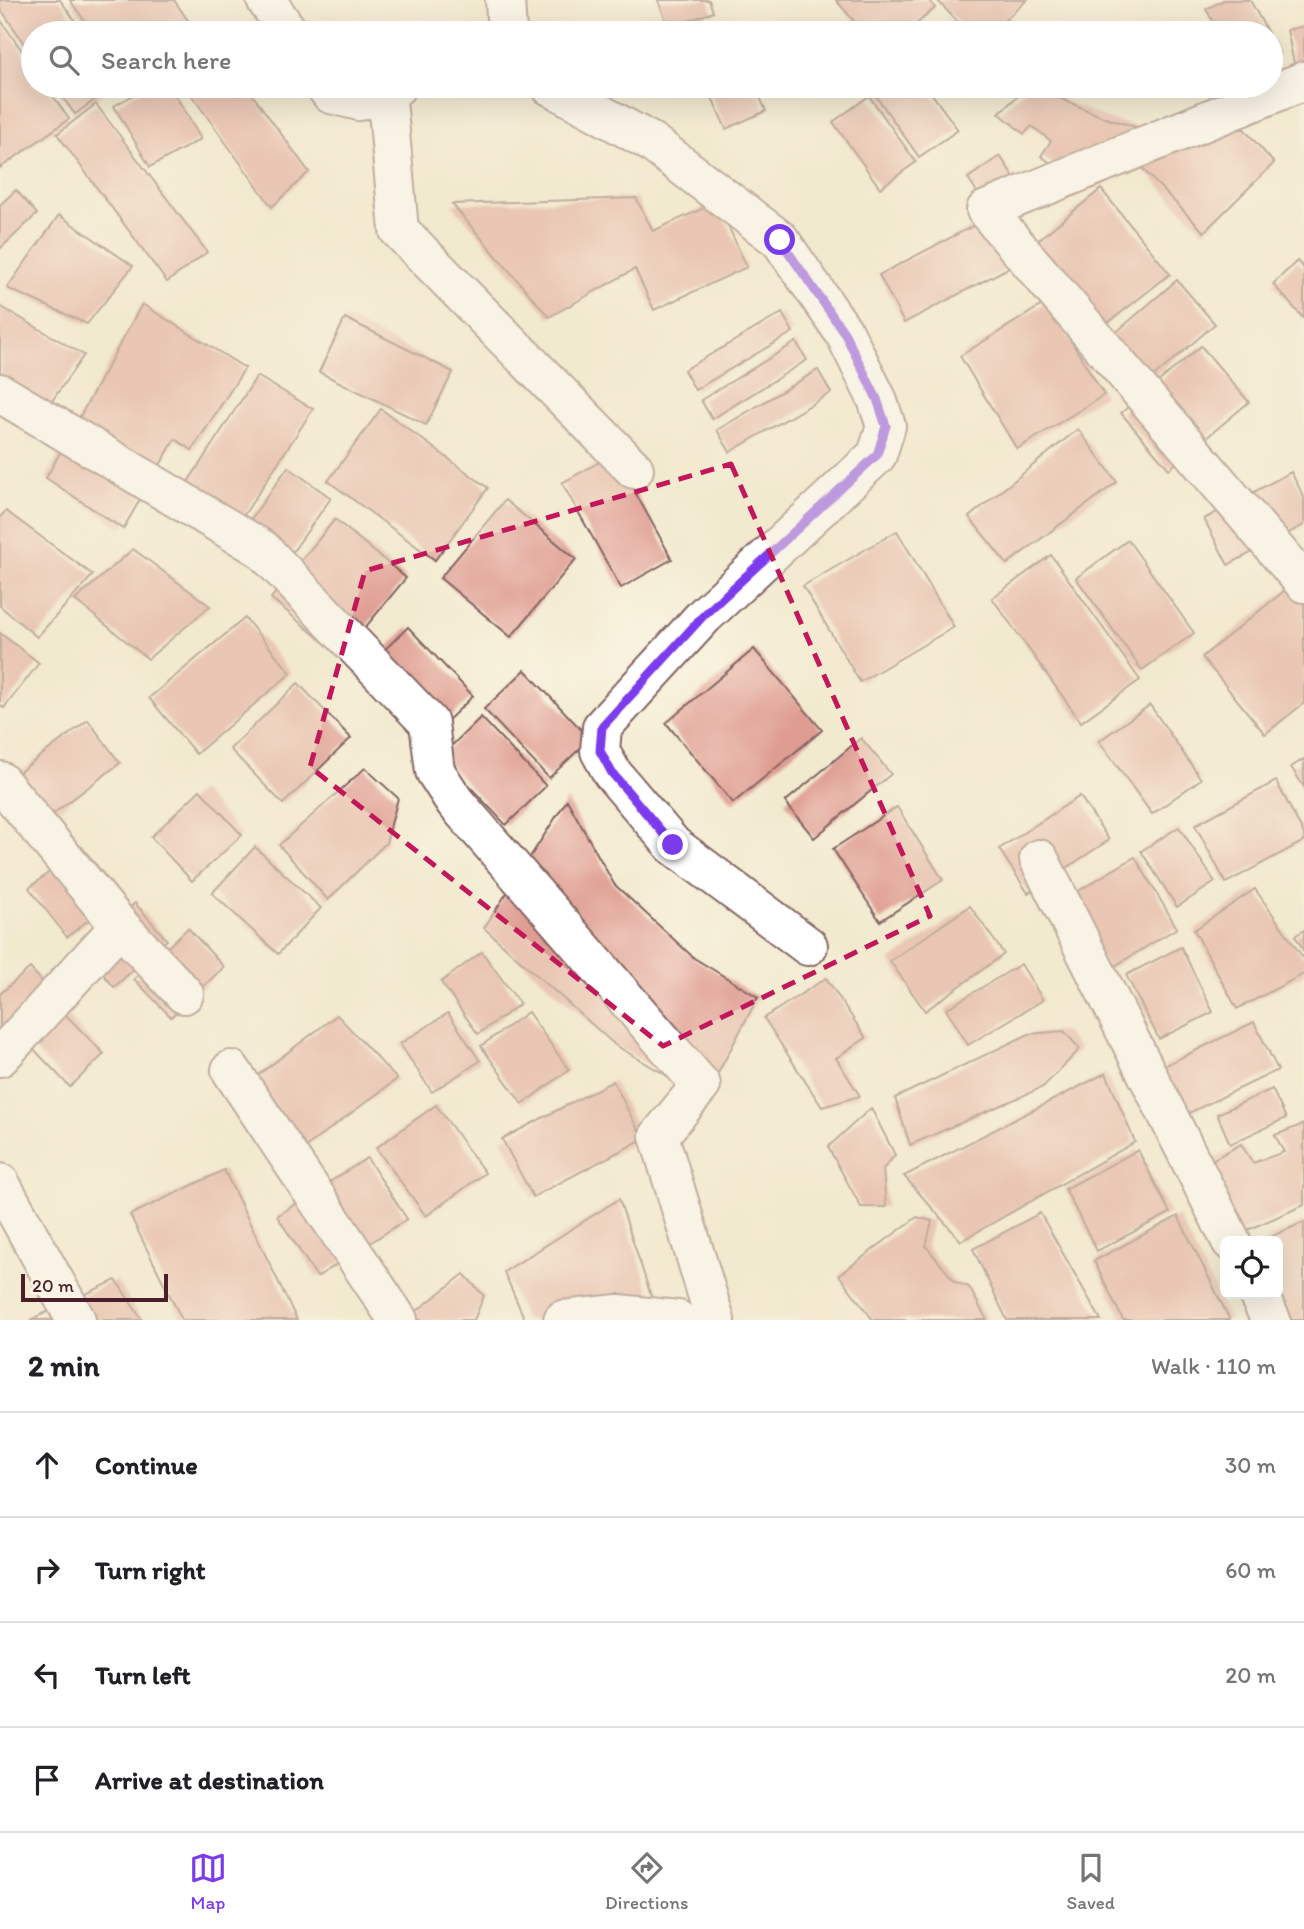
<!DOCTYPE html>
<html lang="en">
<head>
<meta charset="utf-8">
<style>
	:root { --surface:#fff; --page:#f2f2f2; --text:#202124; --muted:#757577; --line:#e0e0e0; --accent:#7c3aed }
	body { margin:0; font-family:Itim,sans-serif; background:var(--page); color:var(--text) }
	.controls { position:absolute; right:21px; bottom:21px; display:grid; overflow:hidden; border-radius:10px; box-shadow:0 7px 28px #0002 }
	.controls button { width:63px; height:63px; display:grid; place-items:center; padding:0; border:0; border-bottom:2px solid var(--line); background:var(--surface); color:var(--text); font:35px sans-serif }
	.scale { position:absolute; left:21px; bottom:18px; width:147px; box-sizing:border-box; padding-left:7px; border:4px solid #4a1f2b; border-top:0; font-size:19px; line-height:24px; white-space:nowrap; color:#4a1f2b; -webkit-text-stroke:5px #fcf5e5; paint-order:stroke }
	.stop { position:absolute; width:21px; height:21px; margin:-16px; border:5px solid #7c3aed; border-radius:50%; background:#fff }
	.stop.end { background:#7c3aed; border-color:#fff; box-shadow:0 2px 7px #0008 }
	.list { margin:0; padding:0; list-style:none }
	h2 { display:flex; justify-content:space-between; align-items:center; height:91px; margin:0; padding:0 28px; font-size:30px }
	h2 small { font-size:23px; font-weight:400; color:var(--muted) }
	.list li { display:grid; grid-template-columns:46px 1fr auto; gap:21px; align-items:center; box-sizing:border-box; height:105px; padding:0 28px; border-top:2px solid var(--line) }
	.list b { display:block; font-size:26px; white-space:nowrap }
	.list em { font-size:23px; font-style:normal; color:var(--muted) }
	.icon { flex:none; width:38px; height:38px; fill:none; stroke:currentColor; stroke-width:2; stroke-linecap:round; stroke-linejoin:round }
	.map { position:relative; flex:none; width:1304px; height:1320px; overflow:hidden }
	.search { position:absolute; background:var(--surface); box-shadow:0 7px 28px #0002; left:21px; right:21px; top:21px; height:77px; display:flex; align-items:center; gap:18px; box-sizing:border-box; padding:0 24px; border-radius:38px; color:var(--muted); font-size:26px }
	.sheet { height:511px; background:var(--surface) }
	nav { display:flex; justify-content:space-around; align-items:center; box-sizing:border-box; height:98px; border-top:2px solid var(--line); background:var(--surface); font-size:19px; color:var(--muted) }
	nav a { display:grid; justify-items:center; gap:4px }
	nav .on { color:var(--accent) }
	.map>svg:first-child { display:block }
	.building { fill:#df9c92 }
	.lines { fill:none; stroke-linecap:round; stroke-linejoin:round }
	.minor-casing { stroke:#856664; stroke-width:42 }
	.minor { stroke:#fff; stroke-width:38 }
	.route { stroke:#7c3aed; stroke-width:9 }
	.marked { fill:none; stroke:#c2185b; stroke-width:5; stroke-dasharray:14 9; stroke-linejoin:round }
</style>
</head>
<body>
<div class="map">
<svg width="1304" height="1320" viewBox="0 0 1304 1320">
	<rect width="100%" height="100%" fill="#fcf5e5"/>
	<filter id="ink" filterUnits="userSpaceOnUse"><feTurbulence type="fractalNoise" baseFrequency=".0143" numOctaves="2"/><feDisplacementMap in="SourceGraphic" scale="14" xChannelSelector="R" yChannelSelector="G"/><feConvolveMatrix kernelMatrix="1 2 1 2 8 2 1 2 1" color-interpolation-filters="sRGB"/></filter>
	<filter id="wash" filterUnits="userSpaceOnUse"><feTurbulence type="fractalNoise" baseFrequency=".00686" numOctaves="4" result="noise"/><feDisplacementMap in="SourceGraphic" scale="28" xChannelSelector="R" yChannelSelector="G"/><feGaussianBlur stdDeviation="1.57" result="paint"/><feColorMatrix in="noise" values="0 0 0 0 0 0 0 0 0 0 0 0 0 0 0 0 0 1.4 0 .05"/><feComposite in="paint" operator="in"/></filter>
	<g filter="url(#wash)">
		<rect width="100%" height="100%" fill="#f2eacf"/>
		<g id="blocks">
			<g class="building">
				<polygon points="0,0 60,0 84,33 33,33 33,56 0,8"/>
				<polygon points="70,0 174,0 193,28 185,33 93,33"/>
				<polygon points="658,0 709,0 713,12 669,28"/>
				<polygon points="836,0 929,0 935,8 906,33 864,33"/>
				<polygon points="937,0 1027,0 991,33 968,33"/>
				<polygon points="1224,0 1250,0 1268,33 1219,33 1206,9"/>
				<polygon points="0,19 33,67 33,86 46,86 69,119 0,168"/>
				<polygon points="201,25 207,33 192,33"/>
				<polygon points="1304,26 1304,71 1296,73 1287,30"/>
				<polygon points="1271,38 1279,54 1271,59"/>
				<polygon points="54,86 114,86 75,114"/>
				<polygon points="149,86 170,86 201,139 150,167 114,106"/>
				<polygon points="185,86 246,86 309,172 272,207"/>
				<polygon points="707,86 755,86 766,111 726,129"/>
				<polygon points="885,86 926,86 958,130 919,157 874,93"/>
				<polygon points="1029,86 1045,86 1059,98 1105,118 1140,128 1081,185 1041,156 1051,141 1032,126 1024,134 999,113"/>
				<polygon points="869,96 916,162 880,188 833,122"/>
				<polygon points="96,104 207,252 167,282 57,134"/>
				<polygon points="1244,129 1274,163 1204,232 1132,158 1155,134"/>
				<polygon points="1000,156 1031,203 998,224 968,178"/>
				<polygon points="1101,189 1170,274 1090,337 1022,253"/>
				<polygon points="16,190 37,214 0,249 0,205"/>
				<polygon points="636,198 653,231 717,202 747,267 654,310 635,269 549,317 452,204"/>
				<polygon points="59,215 133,266 87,324 7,288"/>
				<polygon points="988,218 1014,265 904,323 879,275"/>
				<polygon points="1297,261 1304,268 1304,319 1273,284"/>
				<polygon points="1177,280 1215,324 1130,397 1092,353"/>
				<polygon points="1047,302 1104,395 1017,449 960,356"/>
				<polygon points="142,304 245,368 192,450 175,439 123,529 46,478"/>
				<polygon points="0,306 84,355 35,425 0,411"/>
				<polygon points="782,313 793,332 695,390 684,370"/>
				<polygon points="345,318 453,372 426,425 319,372"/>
				<polygon points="796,342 807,360 712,419 701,400"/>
				<polygon points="1201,346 1249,402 1169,469 1121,413"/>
				<polygon points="818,370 831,393 730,452 717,430"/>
				<polygon points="257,376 313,409 242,518 186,485"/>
				<polygon points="381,409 488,488 435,560 328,481"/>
				<polygon points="1078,429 1117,482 1007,564 969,517"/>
				<polygon points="614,454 672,559 621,588 562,483"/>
				<polygon points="288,467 331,498 291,554 248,523"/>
				<polygon points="1291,472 1304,497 1304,525 1228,565 1204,519"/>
				<polygon points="505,500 576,559 511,637 440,578"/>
				<polygon points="6,511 93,575 37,637 0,606 0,517"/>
				<polygon points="335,519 406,578 341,657 271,598"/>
				<polygon points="897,531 954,627 860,682 803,586"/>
				<polygon points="1128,540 1194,633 1142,670 1076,578"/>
				<polygon points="133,549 210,606 148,659 75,600"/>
				<polygon points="1051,555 1140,680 1081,722 992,598"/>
				<polygon points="1304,575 1304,703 1265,734 1202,657"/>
				<polygon points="245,618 291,673 196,754 149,698"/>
				<polygon points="408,627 473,696 433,735 368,666"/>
				<polygon points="0,633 39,663 4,708 0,705"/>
				<polygon points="754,649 822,730 733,803 666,723"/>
				<polygon points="525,670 590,739 549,778 484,709"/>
				<polygon points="298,683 351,738 283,804 230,749"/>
				<polygon points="1150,705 1201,779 1152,814 1099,741"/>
				<polygon points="481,717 546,786 506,825 441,756"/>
				<polygon points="88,720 120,763 37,826 5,783"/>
				<polygon points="861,738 891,774 814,838 785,802"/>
				<polygon points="1304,759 1304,787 1291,767"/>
				<polygon points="365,768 398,798 386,843 328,900 279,845"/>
				<polygon points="1276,781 1304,834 1304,841 1226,883 1195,825"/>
				<polygon points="200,790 242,835 192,881 151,837"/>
				<polygon points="1080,796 1109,840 1028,893 999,849"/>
				<polygon points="567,800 614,884 694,958 758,997 705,1098 615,1045 484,928"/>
				<polygon points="897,807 943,880 880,921 833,849"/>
				<polygon points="1179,827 1215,882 1177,907 1141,851"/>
				<polygon points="82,847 120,895 67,937 29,888"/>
				<polygon points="255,847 321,908 278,954 212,893"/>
				<polygon points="1135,857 1177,928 1108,970 1065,899"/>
				<polygon points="1255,889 1304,959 1304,974 1237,1009 1194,930"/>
				<polygon points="135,903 167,940 114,987 82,949"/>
				<polygon points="970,906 1004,954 925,1011 890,961"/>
				<polygon points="188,928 224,967 171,1017 134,979"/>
				<polygon points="1304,930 1304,951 1295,936"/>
				<polygon points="1181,947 1213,1012 1159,1039 1126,975"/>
				<polygon points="482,952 520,1004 478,1034 441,982"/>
				<polygon points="1021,964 1043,1000 968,1045 946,1009"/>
				<polygon points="30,968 59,1000 0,1031 0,994"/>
				<polygon points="826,978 866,1038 836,1058 860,1096 822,1107 764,1018"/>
				<polygon points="60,1009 104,1054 70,1087 26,1041"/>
				<polygon points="528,1012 569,1070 522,1104 481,1046"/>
				<polygon points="448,1013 480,1061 432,1092 400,1044"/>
				<polygon points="337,1015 397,1079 292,1157 233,1094"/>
				<polygon points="1254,1022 1278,1070 1187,1114 1164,1066"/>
				<polygon points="1064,1031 1080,1049 1043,1087 910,1145 895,1098 1029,1034"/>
				<polygon points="1106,1073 1135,1142 961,1241 904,1176"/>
				<polygon points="613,1081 643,1139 533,1197 502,1139"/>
				<polygon points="1272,1089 1286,1118 1230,1144 1217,1114"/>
				<polygon points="436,1105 485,1173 426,1216 376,1148"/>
				<polygon points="871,1108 895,1155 883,1169 886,1207 861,1207 828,1147"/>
				<polygon points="1304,1124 1304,1205 1227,1239 1190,1172 1241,1144 1253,1163 1284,1152 1275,1135"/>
				<polygon points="1138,1150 1170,1213 1097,1251 1065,1189"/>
				<polygon points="367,1158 407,1219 317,1277 277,1216"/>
				<polygon points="224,1170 297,1320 182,1320 130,1215"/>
				<polygon points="619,1199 659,1320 525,1320 504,1272"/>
				<polygon points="1040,1213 1101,1320 1007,1320 973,1249"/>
				<polygon points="1178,1216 1230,1320 1123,1320 1094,1261"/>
				<polygon points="917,1217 932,1221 926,1246 955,1282 969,1287 987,1320 873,1320 839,1275"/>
				<polygon points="1304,1222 1304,1320 1260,1320 1278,1294 1278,1241 1261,1241"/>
				<polygon points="464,1274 484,1296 474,1320 405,1320"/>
				<polygon points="116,1280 142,1320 30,1320"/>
			</g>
		</g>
	</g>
	<g filter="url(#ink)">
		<use href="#blocks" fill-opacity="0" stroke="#856664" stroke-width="2"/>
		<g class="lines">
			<defs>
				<g id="minor">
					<polyline points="266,0 289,33"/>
					<polyline points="505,0 507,33"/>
					<polyline points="1304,81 986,210 1304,583"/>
					<polyline points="325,86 331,94 359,101 397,86"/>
					<polyline points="550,86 651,142 780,240 845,334 877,399 886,426 877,455 704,616 602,727 600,751 612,773 673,845 808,946"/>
					<polyline points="386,89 399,230 634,469"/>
					<polyline points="0,393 262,549 429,723 435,771 455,802 701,1085 659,1136 715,1320"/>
					<polyline points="0,781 120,926 184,994"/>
					<polyline points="1039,859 1231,1241"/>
					<polyline points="0,1057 120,926"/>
					<polyline points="231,1070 398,1320"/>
					<polyline points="0,1183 76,1320"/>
					<polyline points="1258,1294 1271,1320"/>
					<polyline points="563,1320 618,1314 678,1320"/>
				</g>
			</defs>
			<use href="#minor" class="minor-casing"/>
			<use href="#minor" class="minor"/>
		</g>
	</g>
	<g class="lines" filter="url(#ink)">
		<polyline class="route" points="673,845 612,773 600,751 602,727 704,615 877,455 886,426 877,399 845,334 780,240"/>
	</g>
	<path d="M0 0H1304V1320H0ZM731,464l199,452 -267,130 -353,-279 55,-196z" fill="#f2eacf" fill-opacity=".55" fill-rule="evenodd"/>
	<path class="marked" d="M731,464l199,452 -267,130 -353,-279 55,-196z"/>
</svg>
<div class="controls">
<button><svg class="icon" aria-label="locate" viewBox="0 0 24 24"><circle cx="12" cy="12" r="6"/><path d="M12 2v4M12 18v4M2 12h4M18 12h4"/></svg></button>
</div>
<div class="scale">20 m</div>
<div class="stop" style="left:780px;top:240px"></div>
<div class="stop end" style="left:673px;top:845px"></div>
<div class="search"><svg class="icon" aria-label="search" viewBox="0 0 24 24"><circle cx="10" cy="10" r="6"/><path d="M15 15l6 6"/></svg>Search here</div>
</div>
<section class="sheet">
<h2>2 min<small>Walk · 110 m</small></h2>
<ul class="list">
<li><svg class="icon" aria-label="ahead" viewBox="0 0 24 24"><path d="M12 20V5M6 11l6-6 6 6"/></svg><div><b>Continue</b></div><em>30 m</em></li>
<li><svg class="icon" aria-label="right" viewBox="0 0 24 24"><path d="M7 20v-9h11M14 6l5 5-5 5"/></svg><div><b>Turn right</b></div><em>60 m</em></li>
<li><svg class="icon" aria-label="left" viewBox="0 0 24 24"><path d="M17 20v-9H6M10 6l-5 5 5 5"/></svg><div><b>Turn left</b></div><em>20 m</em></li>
<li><svg class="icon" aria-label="arrive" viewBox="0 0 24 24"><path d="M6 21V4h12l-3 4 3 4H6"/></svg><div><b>Arrive at destination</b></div></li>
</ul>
</section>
<nav>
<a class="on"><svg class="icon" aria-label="map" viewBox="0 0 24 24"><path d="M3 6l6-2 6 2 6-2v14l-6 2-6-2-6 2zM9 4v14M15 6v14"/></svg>Map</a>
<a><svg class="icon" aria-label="directions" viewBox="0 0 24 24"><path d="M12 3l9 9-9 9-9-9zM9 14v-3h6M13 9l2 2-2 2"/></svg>Directions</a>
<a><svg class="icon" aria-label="saved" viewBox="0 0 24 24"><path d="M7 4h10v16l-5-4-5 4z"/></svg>Saved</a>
</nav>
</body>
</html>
